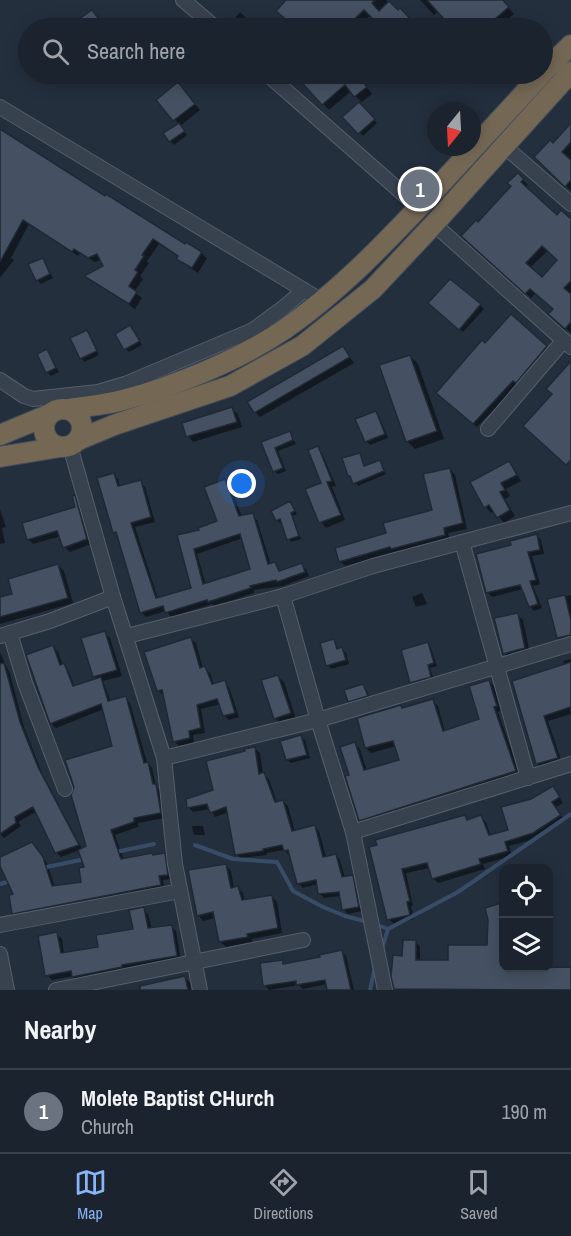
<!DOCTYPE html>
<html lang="en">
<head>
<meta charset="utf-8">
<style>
	:root { --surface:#1b232e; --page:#282f3a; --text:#f1f3f6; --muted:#a0a4aa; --line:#39404a; --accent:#8ab4f8 }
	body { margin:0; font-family:"Archivo Narrow",sans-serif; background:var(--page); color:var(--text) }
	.controls { position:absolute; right:18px; bottom:18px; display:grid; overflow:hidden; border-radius:12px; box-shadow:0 3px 15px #0003 }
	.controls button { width:54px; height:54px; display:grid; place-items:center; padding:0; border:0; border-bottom:2px solid var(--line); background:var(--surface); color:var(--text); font:30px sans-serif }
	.compass { position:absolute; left:427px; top:102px; width:54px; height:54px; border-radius:50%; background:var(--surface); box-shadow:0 3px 15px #0003; rotate:198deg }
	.you { position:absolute; left:242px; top:484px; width:21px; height:21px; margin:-15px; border:4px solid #fff; border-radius:50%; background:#1a73e8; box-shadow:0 0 0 9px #1a73e833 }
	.badge { display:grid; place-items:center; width:39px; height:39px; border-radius:50%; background:var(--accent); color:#fff; font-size:20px; font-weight:700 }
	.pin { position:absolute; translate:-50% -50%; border:3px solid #fff; box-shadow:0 2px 6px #0006 }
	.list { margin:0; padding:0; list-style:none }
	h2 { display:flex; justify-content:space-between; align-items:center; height:78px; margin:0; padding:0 24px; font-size:26px }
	h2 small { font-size:20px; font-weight:400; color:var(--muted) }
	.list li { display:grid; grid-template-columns:39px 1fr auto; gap:18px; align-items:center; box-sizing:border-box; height:84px; padding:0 24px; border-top:2px solid var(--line) }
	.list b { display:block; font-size:22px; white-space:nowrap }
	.list p { margin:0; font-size:20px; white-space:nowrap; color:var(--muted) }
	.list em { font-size:20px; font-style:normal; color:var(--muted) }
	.icon { flex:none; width:33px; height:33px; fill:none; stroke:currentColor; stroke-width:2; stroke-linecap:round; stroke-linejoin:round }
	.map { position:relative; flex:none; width:571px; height:990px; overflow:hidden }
	.search { position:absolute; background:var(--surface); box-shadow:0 3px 15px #0003; left:18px; right:18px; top:18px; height:66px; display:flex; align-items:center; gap:15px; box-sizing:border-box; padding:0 21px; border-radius:33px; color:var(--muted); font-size:22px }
	.sheet { height:162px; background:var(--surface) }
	nav { display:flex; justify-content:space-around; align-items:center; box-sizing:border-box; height:84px; border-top:2px solid var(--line); background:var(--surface); font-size:16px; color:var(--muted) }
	nav a { display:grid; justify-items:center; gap:3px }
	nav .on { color:var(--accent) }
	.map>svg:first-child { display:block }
	.shadow { fill:#0007; fill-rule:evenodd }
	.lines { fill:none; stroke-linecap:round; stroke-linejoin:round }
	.stream { stroke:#394c67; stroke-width:4 }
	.building { fill:#455162; stroke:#1f2835; stroke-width:1.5; fill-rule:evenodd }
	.minor-casing { stroke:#565f6c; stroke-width:16 }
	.highway-casing { stroke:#434c59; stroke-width:22 }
	.minor { stroke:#38414e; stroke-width:14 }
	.highway { stroke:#746855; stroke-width:20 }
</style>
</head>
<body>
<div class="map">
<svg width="571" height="990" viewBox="0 0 571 990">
	<rect width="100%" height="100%" fill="#242f3e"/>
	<g class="shadow">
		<polygon points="288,0 386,0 398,12 400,10 418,28 379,28 381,26 371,15 357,28 345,28 323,5 311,15 322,28 297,28 284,17"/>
		<polygon points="420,0 502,0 514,14 500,26 503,28 454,28 438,11 434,15"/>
		<polygon points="240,12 248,20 243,26 235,18"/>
		<polygon points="296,74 357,74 372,94 359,104 377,123 363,136 344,117 361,102 351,91 329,110"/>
		<polygon points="387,74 398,74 392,79"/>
		<polygon points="184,90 200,110 180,126 187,135 174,145 170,141 179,124 158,100"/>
		<polygon points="571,125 571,189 570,190 536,157 553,146"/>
		<polygon points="0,131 106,198 186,246 201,253 207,258 198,273 184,264 178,259 179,257 159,244 147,261 149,263 140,276 143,279 134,292 142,298 135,309 87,276 105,266 101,260 95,262 80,253 78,256 29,224 11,258 14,260 0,278"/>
		<path d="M518,175l10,10 -3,3 32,29 14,5v111l-21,-19 4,-5 -18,-16 -5,5 -63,-57 10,-17 35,-38zM548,250l11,10 -17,19 -12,-11z"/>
		<polygon points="43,259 53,278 41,284 37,280"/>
		<polygon points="467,294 484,309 463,332 430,303"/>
		<polygon points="130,327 142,345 129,352 126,349"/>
		<polygon points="87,332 99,355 84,362 72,339"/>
		<polygon points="485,345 546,347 550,351 477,427 442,397"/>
		<polygon points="343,348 354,363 260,417 255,412"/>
		<polygon points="46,350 59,372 51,376 47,372"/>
		<polygon points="410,356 418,364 444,439 415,449 407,441"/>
		<polygon points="232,409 238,414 242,427 193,442 188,436"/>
		<polygon points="375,412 379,416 388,438 370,445 366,441"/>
		<polygon points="289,432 296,444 278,451 286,471 278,474 274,471 263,443"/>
		<polygon points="317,448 322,453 336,486 332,487 345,520 326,528 321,522 307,490 323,484"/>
		<polygon points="359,454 365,467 379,462 386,474 358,486 349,475"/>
		<polygon points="509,463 521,481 506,489 510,496 505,499 515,516 504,523 494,511 491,513 486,507"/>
		<polygon points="450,469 455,475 467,529 448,533 450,540 397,554 395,552 345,566 340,561 433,511"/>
		<path d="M113,475l5,4 2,8 20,-5 5,5 10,35 -20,5 23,72 35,-10 -14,-53 22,-5 18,-9 6,-41 5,4 12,32 10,-2 5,5 14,45 4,-2 6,9 20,-7 5,4 3,7 -26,10 -29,4v3l-40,13 -2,-2 -41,13 -5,-6 -20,6 -5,-5 -22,-75 -5,-5zM243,538l9,32 -46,15 -9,-31z"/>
		<polygon points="74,497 79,502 91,544 70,552 65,547 61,536 33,544 28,539 76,508"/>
		<polygon points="290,503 297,514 292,516 301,539 291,542 282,521 280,523 277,520"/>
		<polygon points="0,509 6,527 2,528 5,543 0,544"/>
		<polygon points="537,535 541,540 544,554 532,556 540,584 533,586 542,608 534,611 530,606 523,589 492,597 488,593 513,546"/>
		<polygon points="58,566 64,571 73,603 0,624 0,599 14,595"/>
		<polygon points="422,593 427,604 416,607 412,597"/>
		<polygon points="571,595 571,640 563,642 558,638 549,600"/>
		<polygon points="517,615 523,620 530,654 510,659 504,653"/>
		<polygon points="104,632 110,638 122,676 103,681 111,702 125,698 130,703 147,762 152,768 156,787 160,790 165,818 138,823 138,827 115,835 124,860 164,855 169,860 172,879 163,880 165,890 18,918 14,913 15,895 0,858 32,844 47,863 55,887 83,883 86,869 80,850 61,857 56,852 36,812 18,822 21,826 4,838 0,834 0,652 10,674 24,727 42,773 82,849 88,847 114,747 104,709 56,728 51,723 53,647 58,652 63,665 68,670 75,687 98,680 94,676"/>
		<polygon points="191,639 196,643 203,669 205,668 210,673 214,684 224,682 229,687 239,717 229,720 224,715 221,704 201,709 205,733 193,735 194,743 179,746 174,741 163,695 158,690"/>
		<polygon points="334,641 339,650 342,649 346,653 349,664 331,669 328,665"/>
		<polygon points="428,644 431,648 437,666 430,668 434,680 415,686 412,682"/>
		<polygon points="571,659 571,698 568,699 571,714 548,721 562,763 543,769 537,764 514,682 565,665 563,661"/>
		<polygon points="278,677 284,682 296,719 281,724 275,718"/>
		<polygon points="489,681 494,686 501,711 498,712 520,775 365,825 360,820 351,776 355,744 360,749 367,771 400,760 396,746 371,753 366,748 400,706 404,710 433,701 438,706 445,732 481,720"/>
		<polygon points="363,685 366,689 370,699 353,705 349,701"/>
		<polygon points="301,737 305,740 310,758 291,763 287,760"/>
		<polygon points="255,749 260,753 263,775 269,779 277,803 283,801 288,806 295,832 314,826 319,831 326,857 336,855 340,860 345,878 352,877 357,881 363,911 348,914 343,909 341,896 324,898 320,894 318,884 303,888 298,883 289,855 284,850 267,853 267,855 241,858 236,854 229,812 215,817 210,809 193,812 189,807 215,791"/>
		<polygon points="557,793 563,803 556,807 564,820 538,838 509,846 512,856 483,864 485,869 438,883 433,878 430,868 406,873 413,906 411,906 414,919 394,924 389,919 370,849 465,817 469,821 481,817 486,822 491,836 510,831"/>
		<polygon points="192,826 203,826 205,835 194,835"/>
		<polygon points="226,865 231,871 234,888 237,887 243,893 245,901 271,896 277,902 282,933 252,939 252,942 226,947 221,942 215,918 203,921 198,915"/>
		<polygon points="143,909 148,914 152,929 171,926 176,931 181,961 78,981 73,976 52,980 47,975 57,934 62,939 64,954 100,948 135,930"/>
		<polygon points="415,941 420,947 420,961 449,961 488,947 504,968 530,968 561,973 561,990 397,990 395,989 404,958"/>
		<polygon points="342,952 346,956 354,990 329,990 327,984 303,989 299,985 269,990 265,985 282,962 286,965 322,958"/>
		<polygon points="185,978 190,983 191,990 139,990 139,987"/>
	</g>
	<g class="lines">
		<g class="stream">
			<polyline points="195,845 233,859 277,862 293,891 323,907 345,916 368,922"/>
			<polyline points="116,852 154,844"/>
			<polyline points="42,868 85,859"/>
			<polyline points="0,884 10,881"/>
			<polyline points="375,924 388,929"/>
			<polyline points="382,949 388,929 458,892 571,814"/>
			<polyline points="370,990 375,967"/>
		</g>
	</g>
	<g class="building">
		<polygon points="286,0 375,0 372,3 379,11 389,1 398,10 400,8 419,28 382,28 364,10 345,28 296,28 276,11"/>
		<polygon points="427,0 503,0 509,7 495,19 505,28 452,28"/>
		<polygon points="92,10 106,28 66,28"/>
		<polygon points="294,74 357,74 367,87 354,97 345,85 322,105"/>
		<polygon points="178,82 195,104 173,121 156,100"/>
		<polygon points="359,102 375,119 358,134 342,117"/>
		<polygon points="179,123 185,131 169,142 163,133"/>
		<polygon points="571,123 571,142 562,152 571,160 571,180 565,187 534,157 550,140 553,143"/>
		<polygon points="0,129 105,196 106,194 185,244 186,242 202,252 192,268 176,259 178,256 153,239 142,255 144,256 135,270 138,272 129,286 137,292 129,304 84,276 103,266 97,254 88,258 74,249 72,252 23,220 0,262"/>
		<path d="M518,173l6,6 -3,3 36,33 4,-5 10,9v62l-7,7 7,6v28l-6,7 -17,-15 5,-5 -23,-20 -5,5 -64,-58 15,-16 2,2 33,-36 -4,-3zM542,246l15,14 -15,17 -16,-14z"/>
		<polygon points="43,258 50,274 36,281 28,264"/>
		<polygon points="450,279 481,304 459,330 428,303"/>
		<polygon points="511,314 547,346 516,383 513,381 473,424 436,393 482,340 485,343"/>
		<polygon points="130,325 140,341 124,350 115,334"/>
		<polygon points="87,330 97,351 80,359 70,338"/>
		<polygon points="343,346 350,357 254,413 247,402"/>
		<polygon points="47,349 56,368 46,373 37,354"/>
		<polygon points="410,355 437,431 406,442 379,365"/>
		<polygon points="571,361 571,460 566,465 523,426 552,394 546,389"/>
		<polygon points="232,407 237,422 186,437 182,423"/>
		<polygon points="376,411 385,434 365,442 355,419"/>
		<polygon points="290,431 293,440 275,448 283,468 273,472 261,442"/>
		<polygon points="318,446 332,481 327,482 341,515 319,523 305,489 321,483 308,450"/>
		<polygon points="360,453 364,466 380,460 384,471 353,484 350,476 348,476 342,458"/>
		<polygon points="509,461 517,475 501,483 505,490 500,492 510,510 497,518 489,505 484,508 470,482"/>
		<polygon points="450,468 463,523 444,528 445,535 391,549 390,547 339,562 335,548 386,533 383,523 432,510 423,474"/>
		<path d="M114,473l4,13 23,-6 10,37 -20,6 25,75 35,-10 -14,-53 22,-5 -1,-2 19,-7 -13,-34 21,-8 14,37 14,-3 15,51 7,-2 4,9 23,-8 3,9 -28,10 -1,-2 -26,6 1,2 -43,14 -1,-2 -42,13 -2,-7 -23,7 -24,-81 -3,1 -16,-55zM240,534l10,35 -47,15 -9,-35z"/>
		<polygon points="75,495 87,539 63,548 57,531 27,540 22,523 75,507 72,496"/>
		<polygon points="290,501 295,511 291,513 299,536 287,540 280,519 276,521 271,511"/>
		<polygon points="537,534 540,550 528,552 536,580 530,581 538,604 529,607 520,585 486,593 476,554 511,545 510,541"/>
		<polygon points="58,564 68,598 0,617 0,597 12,594 8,579"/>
		<polygon points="565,595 571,620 571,635 557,638 547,599"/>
		<polygon points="518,613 525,648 503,654 494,618"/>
		<polygon points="105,631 117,670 93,677 81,638"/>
		<polygon points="191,637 200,668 205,666 212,684 225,680 235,713 223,716 217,699 197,705 201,728 189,731 190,738 173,742 162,690 157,691 144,652"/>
		<polygon points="334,639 337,649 342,647 346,660 326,666 320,643"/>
		<polygon points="428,642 434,663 428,665 431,677 410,683 401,650"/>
		<polygon points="53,645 60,665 64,663 73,686 101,677 108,701 126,696 144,763 148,762 153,784 156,784 161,813 134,818 134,822 111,830 121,859 152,853 153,855 165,853 168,875 159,876 161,885 12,914 9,895 13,894 0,866 0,857 32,842 43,857 52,886 81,882 79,868 84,867 78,850 86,846 71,795 74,787 65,760 112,746 101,704 50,724 26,655"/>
		<polygon points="571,662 571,707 544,716 558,758 536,764 512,681"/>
		<polygon points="4,663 20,722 38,767 79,845 55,853 33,807 15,817 16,823 0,834 0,664"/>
		<polygon points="278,675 291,713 274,719 261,680"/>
		<polygon points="489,680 497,706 494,707 516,771 359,821 345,776 349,775 340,747 355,742 364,770 399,760 393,741 365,748 357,718 401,705 402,708 433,699 443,731 479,719 469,686"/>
		<polygon points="363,684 368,696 348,702 344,690"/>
		<polygon points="301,735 307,755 286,760 280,741"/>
		<polygon points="255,747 259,774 264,772 275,802 283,800 292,831 315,825 323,857 336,854 342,877 353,875 359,907 342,910 339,892 318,894 316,880 297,884 288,850 284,851 282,845 263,849 263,851 235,855 226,807 210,813 207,804 187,808 186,799 213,790 206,761 245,751 244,749"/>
		<polygon points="553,786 560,797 552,802 561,815 533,833 505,842 508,851 479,859 481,864 432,879 427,863 402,869 410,901 407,902 410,915 387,920 369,847 377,845 375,840 465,815 467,820 481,815 489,835 508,830 501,807 531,799"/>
		<polygon points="226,864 231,888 238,886 242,900 272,895 278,928 247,934 248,937 219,942 213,912 197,916 188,870"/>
		<polygon points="504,902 504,968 571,967 571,990 394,989 391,977 393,955 402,956 403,940 416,940 416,960 448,960 448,945 487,945 488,920 485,908"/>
		<polygon points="144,907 148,928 172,925 177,956 122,965 122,967 72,977 71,971 45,976 38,936 57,932 61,953 98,947 96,935 133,929 129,910"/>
		<polygon points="342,950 351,990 327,990 325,980 296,985 296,981 263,986 260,963 283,960 283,964 320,957 319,955"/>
		<polygon points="185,976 188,990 140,990 140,986"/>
	</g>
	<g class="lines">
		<defs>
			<g id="minor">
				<polyline points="183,0 216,28"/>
				<polyline points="267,74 418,207"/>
				<polyline points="0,107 322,301"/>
				<polyline points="503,145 571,204"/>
				<polyline points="434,224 571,347"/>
				<polyline points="0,380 24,396 33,399 98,392 125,384 253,330 283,308 304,290"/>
				<polyline points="488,429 564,340"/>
				<polyline points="70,446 113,597 164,758 175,864 200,990"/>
				<polyline points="462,542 528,778"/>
				<polyline points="283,596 318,720 353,832 385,990"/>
				<polyline points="10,633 25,683 65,789"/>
				<polyline points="0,636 50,621 113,597"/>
				<polyline points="127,636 283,596 373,566 571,513"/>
				<polyline points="164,758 318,720 571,644"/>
				<polyline points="353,832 571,764"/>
				<polyline points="0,925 180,891"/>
				<polyline points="0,954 7,990"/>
				<polyline points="56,990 303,940"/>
			</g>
			<g id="highway">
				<polyline points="542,73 571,45"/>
				<circle cx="63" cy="428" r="19"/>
				<path d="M69,409c18,-3 36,-4 54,-9 53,-14 116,-40 162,-71 52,-36 94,-80 137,-125 40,-43 80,-87 120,-130"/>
				<polyline points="0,435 48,415"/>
				<polyline points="78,440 114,425 230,386 302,346 373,289 434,224 571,72"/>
				<polyline points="0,457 60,447"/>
			</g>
		</defs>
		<use href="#minor" class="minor-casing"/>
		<use href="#highway" class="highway-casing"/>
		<use href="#minor" class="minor"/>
		<use href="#highway" class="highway"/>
	</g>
</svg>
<div class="controls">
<button><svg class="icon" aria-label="locate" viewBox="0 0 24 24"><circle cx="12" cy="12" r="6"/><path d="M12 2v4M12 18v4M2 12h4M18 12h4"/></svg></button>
<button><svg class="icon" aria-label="layers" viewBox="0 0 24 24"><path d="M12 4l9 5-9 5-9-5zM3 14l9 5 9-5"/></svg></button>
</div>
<svg class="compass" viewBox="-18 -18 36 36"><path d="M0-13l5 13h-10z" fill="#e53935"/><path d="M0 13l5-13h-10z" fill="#a0a4aa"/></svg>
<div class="you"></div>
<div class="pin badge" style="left:420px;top:189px;background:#6b7280">1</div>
<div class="search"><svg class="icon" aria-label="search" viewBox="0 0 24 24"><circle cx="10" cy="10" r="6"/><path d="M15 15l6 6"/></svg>Search here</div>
</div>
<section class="sheet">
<h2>Nearby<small></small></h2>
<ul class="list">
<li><span class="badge" style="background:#6b7280">1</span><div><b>Molete Baptist CHurch</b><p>Church</p></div><em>190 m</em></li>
</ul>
</section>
<nav>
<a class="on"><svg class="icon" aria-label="map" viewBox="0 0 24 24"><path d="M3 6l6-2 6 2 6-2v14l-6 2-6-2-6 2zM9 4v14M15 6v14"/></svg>Map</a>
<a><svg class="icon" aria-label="directions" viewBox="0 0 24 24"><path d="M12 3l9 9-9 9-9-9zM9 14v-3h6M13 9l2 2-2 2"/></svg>Directions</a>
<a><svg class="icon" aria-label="saved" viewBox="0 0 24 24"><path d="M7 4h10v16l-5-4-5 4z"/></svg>Saved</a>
</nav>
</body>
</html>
